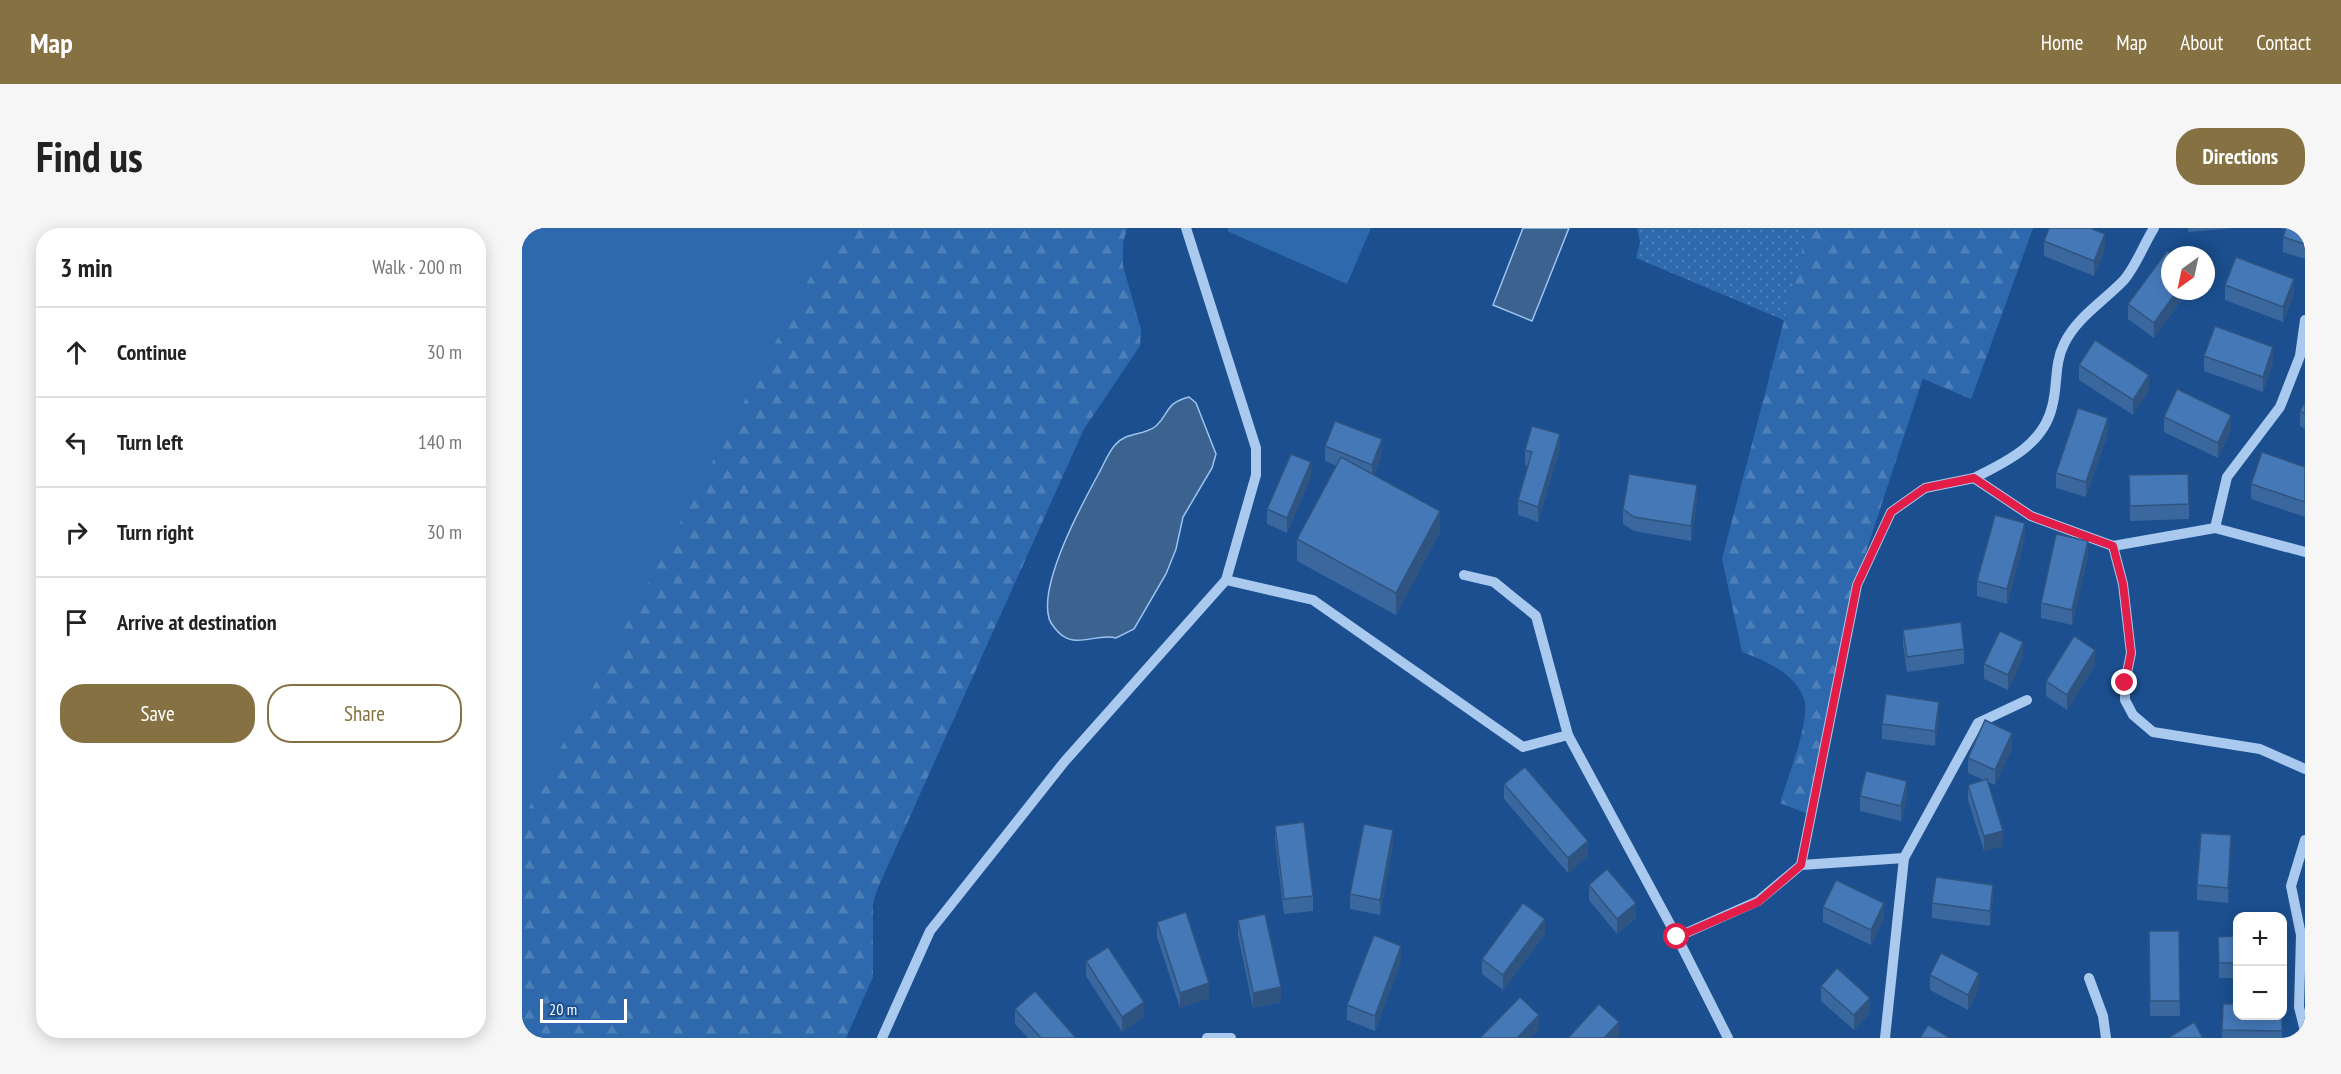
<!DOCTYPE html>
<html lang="en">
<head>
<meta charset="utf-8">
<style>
	:root { --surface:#fff; --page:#f6f6f6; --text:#222; --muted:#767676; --line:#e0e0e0; --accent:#857141 }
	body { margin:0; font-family:"PT Sans Narrow",sans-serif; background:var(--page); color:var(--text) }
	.controls { position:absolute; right:18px; bottom:18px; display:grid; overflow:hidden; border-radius:12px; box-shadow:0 3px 15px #0003 }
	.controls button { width:54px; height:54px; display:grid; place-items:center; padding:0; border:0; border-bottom:2px solid var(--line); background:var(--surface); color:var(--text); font:30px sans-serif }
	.compass { position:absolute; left:1639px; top:18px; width:54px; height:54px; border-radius:50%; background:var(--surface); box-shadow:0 3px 15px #0003; rotate:213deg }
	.scale { position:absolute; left:18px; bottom:15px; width:87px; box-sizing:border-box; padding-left:6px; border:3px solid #fff; border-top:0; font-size:16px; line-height:21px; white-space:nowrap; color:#fff; -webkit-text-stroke:4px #1b4f8f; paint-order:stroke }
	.stop { position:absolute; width:18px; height:18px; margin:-14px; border:4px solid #e11d48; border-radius:50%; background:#fff }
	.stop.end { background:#e11d48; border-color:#fff; box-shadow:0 2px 6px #0008 }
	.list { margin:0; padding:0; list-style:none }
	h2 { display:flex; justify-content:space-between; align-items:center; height:78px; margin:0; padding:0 24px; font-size:26px }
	h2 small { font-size:20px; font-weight:400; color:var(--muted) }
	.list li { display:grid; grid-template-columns:39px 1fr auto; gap:18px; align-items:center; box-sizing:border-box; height:90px; padding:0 24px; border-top:2px solid var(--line) }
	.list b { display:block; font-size:22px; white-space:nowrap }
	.list em { font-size:20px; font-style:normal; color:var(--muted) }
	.actions { display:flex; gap:12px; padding:18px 24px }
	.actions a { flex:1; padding:14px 0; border:2px solid var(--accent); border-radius:24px; text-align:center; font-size:21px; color:var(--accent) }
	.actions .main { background:var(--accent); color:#fff }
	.icon { flex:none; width:33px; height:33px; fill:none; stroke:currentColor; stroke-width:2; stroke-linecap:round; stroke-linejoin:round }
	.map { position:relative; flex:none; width:1783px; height:810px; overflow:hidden; border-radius:24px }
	header { display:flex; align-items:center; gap:36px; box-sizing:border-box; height:84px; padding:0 30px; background:var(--accent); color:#fff }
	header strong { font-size:28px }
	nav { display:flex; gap:33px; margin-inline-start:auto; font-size:21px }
	.intro { display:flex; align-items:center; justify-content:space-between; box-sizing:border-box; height:144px; padding:0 36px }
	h1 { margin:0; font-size:42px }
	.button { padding:15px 27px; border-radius:24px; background:var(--accent); color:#fff; font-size:21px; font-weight:700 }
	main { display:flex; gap:36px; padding:0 36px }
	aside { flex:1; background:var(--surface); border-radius:24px; box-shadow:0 3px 15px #0003 }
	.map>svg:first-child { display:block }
	.grass { fill:url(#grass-dots) }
	.forest { fill:url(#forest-firs) }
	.green { fill:#2e69ad }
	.water { fill:#3c6290; stroke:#9cc4f0; stroke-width:1.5 }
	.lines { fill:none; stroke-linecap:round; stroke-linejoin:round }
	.minor { stroke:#a9c9ee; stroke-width:10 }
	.wall { fill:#3a679d }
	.shaded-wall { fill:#305480 }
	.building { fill:#4478b7; stroke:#305480; stroke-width:1.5 }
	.route { stroke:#e11d48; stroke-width:8 }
</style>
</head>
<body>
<header>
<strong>Map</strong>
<nav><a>Home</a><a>Map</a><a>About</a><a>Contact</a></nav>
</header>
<div class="intro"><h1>Find us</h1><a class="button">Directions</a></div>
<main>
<aside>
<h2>3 min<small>Walk · 200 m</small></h2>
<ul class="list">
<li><svg class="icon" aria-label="ahead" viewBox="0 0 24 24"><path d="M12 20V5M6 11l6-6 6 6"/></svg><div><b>Continue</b></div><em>30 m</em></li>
<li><svg class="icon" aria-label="left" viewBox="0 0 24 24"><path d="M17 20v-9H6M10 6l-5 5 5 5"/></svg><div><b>Turn left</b></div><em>140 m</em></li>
<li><svg class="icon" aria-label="right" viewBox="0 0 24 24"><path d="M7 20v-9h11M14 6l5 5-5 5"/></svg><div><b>Turn right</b></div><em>30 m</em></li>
<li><svg class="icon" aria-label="arrive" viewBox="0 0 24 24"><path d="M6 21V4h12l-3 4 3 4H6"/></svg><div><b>Arrive at destination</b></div></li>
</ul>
<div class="actions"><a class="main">Save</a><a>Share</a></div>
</aside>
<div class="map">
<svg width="1783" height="810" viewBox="0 0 1783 810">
	<defs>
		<pattern id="grass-dots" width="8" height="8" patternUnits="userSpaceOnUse" patternTransform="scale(1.5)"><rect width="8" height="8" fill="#2e69ad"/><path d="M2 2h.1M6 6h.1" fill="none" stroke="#4d80b9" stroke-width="1.8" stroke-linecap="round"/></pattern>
		<pattern id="forest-firs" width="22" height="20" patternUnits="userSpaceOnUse" patternTransform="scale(1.5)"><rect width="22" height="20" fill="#2e69ad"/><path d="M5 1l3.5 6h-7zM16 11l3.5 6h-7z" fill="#4d80b9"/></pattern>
	</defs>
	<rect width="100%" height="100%" fill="#1b4f8f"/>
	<polygon class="grass" points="1115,0 1511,0 1449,171 1114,30 1118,14"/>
	<g class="forest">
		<polygon points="0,0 605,0 601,15 601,38 619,101 618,118 562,201 355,662 351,677 351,749 324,810 0,810"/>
		<path d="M1286,0h225l-62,171 -48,-21 -59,180 -51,258 -33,-13c7,-23 31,-84 24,-104 -9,-26 -40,-39 -62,-47l-20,-93z"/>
	</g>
	<g class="green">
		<polygon points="0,0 314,0 0,593"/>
		<polygon points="707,0 849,0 825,56 705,3"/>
	</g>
	<g class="water">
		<polygon points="1001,0 1047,0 1010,93 971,77"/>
		<path d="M667,169l7,6 20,51 -4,14 -29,49 -7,32 -10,25 -32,55 -18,9c-17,-5 -38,9 -53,-2 -5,-3 -13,-13 -14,-18 -10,-35 33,-114 50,-145 5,-9 9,-20 16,-28 10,-13 29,-9 41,-19 15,-14 8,-22 33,-29z"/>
	</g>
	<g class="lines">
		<g class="minor">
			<polyline points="664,0 734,220 734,247 704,352"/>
			<path d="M1452,250c32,-16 69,-33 78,-71 6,-21 2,-43 12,-63 13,-27 40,-43 60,-64 12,-14 20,-36 30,-52"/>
			<polyline points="1693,300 1705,249 1758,179 1778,128 1783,92"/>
			<polyline points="1591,318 1601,356 1609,425 1603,455 1603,472 1611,487 1631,504 1738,521 1783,541"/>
			<polyline points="942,347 972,354 1014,388 1046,507 1155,709 1206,810"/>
			<polyline points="1783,612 1769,658 1779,707 1777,779 1783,803"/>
			<polyline points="1279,637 1382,630 1456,495 1505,472"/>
			<polyline points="1155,709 1236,673 1279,637 1335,357 1369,284 1403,260 1452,250 1509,288 1591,318 1693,300 1783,324"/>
			<polyline points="1567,750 1581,788 1584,810"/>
			<polyline points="360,810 408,703 543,533 704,352 791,372 1001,519 1046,507"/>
			<polyline points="685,810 709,810"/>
			<polyline points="1363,810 1382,630"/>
		</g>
	</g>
	<g class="wall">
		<polygon points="1666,0 1712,0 1666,4"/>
		<polygon points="1783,0 1783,31 1761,24 1761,9"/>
		<polygon points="1522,13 1583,21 1572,48 1522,28"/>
		<polygon points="1703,57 1772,66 1761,94 1703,72"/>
		<polygon points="1648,63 1666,63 1632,110 1606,91 1606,76"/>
		<polygon points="1682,128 1751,134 1741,164 1682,143"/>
		<polygon points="1557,137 1627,162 1611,187 1557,152"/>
		<polygon points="1783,174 1783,201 1778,198 1778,183"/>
		<polygon points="1642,189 1709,202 1696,230 1642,204"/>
		<polygon points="1586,205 1564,269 1534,260 1534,245"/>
		<polygon points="803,218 860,226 852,247 918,304 874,387 775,333 775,311 815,238 803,233"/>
		<polygon points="1038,220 1016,294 996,287 996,272 1006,238 1003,237 1003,222"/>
		<polygon points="1783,239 1783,289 1729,271 1729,256"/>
		<polygon points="1607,247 1667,276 1667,291 1608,293"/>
		<polygon points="789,249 765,305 745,296 745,281"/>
		<polygon points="1175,272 1169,313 1112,303 1101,296 1101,281"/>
		<polygon points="1503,310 1485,376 1455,368 1455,353"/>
		<polygon points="1566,328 1550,397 1519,390 1519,375"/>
		<polygon points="1381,402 1442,421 1442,436 1385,444 1381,417"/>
		<polygon points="1501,429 1486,462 1462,451 1462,436"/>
		<polygon points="1573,437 1545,482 1524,468 1524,453"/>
		<polygon points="1417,489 1413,518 1360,511 1360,496"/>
		<polygon points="1490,520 1473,557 1466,554 1481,618 1462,623 1446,572 1446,557 1462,552 1446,545 1446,530"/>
		<polygon points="982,556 1066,628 1046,645 982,571"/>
		<polygon points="1338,568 1385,568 1379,593 1338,583"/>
		<polygon points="753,598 791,668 791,683 762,686 753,613"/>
		<polygon points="871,617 858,687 828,681 828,666"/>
		<polygon points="1709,622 1706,675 1675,672 1675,657"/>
		<polygon points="1067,657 1114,690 1095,706 1067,672"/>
		<polygon points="1471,672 1468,698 1410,690 1410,675"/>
		<polygon points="1301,679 1362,690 1349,717 1301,694"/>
		<polygon points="716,692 759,774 731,780 716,707"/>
		<polygon points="635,694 687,770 658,780 635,709"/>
		<polygon points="1627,703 1657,703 1658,788 1628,788"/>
		<polygon points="1023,706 981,762 960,746 960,731"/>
		<polygon points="1716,708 1716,750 1697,750 1696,709"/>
		<polygon points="564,733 622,789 600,804 564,748"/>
		<polygon points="879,733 853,803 825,792 825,777"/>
		<polygon points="1408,747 1457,760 1446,782 1408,762"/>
		<polygon points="1299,758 1348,785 1332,802 1299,773"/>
		<polygon points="1701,776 1760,788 1760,810 1700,810"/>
		<polygon points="493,781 554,810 506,810 493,796"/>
	</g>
	<g class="shaded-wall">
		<polygon points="1583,6 1583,21 1572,48 1572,33"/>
		<polygon points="1772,51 1772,66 1761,94 1761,79"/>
		<polygon points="1655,63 1666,63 1632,110 1632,95"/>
		<polygon points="1751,119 1751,134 1741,164 1741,149"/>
		<polygon points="1627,147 1627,162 1611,187 1611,172"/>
		<polygon points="1709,187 1709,202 1696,230 1696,215"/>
		<polygon points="1586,190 1586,205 1564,269 1564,254"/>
		<polygon points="1038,206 1038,220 1016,294 1016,279"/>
		<polygon points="860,211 860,226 850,252 850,237"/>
		<polygon points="789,234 789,249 765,305 765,290"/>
		<polygon points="1175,257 1175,272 1169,313 1169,298"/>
		<polygon points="918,283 918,304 874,387 874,365"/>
		<polygon points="1503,295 1503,310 1485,376 1485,361"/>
		<polygon points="1566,313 1566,328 1550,397 1550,382"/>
		<polygon points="1501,414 1501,429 1486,462 1486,447"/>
		<polygon points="1573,422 1573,437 1545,482 1545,467"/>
		<polygon points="1417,474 1417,489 1413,518 1413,503"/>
		<polygon points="1490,505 1490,520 1473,557 1473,542"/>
		<polygon points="1385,553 1385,568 1379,593 1379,578"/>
		<polygon points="871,602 871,617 858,687 858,672"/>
		<polygon points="1481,603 1481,618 1462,623 1462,608"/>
		<polygon points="1709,607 1709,622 1706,675 1706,660"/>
		<polygon points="1066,613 1066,628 1046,645 1046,630"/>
		<polygon points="1471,657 1471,672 1468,698 1468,683"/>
		<polygon points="1114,675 1114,690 1095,706 1095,691"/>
		<polygon points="1362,675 1362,690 1349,717 1349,702"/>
		<polygon points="1023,691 1023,706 981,762 981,747"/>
		<polygon points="879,718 879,733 853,803 853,788"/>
		<polygon points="1457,745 1457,760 1446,782 1446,767"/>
		<polygon points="687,755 687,770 658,780 658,765"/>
		<polygon points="759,759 759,774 731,780 731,765"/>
		<polygon points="1348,770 1348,785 1332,802 1332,787"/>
		<polygon points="622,774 622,789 600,804 600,789"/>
		<polygon points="1017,787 1017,802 1009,810 995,810"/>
		<polygon points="1097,794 1097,809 1096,810 1082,810"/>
	</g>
	<g class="building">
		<polygon points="1527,0 1568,0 1583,6 1572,33 1522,13"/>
		<polygon points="1764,0 1783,0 1783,16 1761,9"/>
		<polygon points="1645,23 1651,27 1648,27 1648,63 1655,63 1632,95 1606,76"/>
		<polygon points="1714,29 1772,51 1761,79 1703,57"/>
		<polygon points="1693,98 1751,119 1741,149 1682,128"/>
		<polygon points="1573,112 1627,147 1611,172 1557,137"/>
		<polygon points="1655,161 1709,187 1696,215 1642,189"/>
		<polygon points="1783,174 1783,186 1778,183"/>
		<polygon points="1556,180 1586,190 1564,254 1534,245"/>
		<polygon points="813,193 860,211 850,237 803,218"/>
		<polygon points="1010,198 1038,206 1016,279 996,272 1010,224 1003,222"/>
		<polygon points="1740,224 1783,239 1783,274 1729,256"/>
		<polygon points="769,226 789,234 765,290 745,281"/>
		<polygon points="819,229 918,283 874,365 775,311"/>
		<polygon points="1107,246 1175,257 1169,298 1112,289 1101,281"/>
		<polygon points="1666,246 1667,276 1608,278 1607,247"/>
		<polygon points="1473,287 1503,295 1485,361 1455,353"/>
		<polygon points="1534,306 1566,313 1550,382 1519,375"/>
		<polygon points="1439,394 1442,421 1385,429 1381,402"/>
		<polygon points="1478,403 1501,414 1486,447 1462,436"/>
		<polygon points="1552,408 1573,422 1545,467 1524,453"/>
		<polygon points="1364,466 1417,474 1413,503 1360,496"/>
		<polygon points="1463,492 1490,505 1473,542 1446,530"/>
		<polygon points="1003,539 1066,613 1046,630 982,556"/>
		<polygon points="1344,543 1385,553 1379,578 1338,568"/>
		<polygon points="1465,551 1481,603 1462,608 1446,557"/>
		<polygon points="782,594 791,668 762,671 753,598"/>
		<polygon points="842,596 871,602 858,672 828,666"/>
		<polygon points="1679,605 1709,607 1706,660 1675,657"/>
		<polygon points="1085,641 1114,675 1095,691 1067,657"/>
		<polygon points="1414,649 1471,657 1468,683 1410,675"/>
		<polygon points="1314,652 1362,675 1349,702 1301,679"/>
		<polygon points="1001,675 1023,691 981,747 960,731"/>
		<polygon points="664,684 687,755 658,765 635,694"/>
		<polygon points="743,686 759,759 731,765 716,692"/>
		<polygon points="1627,703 1657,703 1658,773 1628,773"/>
		<polygon points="852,707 879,718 853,788 825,777"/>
		<polygon points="1716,708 1716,735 1697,735 1696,709"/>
		<polygon points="586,719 622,774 600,789 564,733"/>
		<polygon points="1419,725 1457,745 1446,767 1408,747"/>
		<polygon points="1315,740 1348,770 1332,787 1299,758"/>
		<polygon points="513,763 554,810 519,810 493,781"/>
		<polygon points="998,769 1017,787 995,810 958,810"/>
		<polygon points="1077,776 1097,794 1082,810 1046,810"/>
		<polygon points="1701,776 1716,776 1716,788 1760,788 1760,803 1700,802"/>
		<polygon points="1672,794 1681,810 1646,810"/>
		<polygon points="1406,797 1428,810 1398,810"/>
	</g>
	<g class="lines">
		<polyline class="route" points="1155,709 1236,674 1279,637 1335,357 1369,284 1403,260 1452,250 1509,288 1591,318 1601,356 1609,425 1603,455"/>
	</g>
</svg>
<div class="controls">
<button>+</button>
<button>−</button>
</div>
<svg class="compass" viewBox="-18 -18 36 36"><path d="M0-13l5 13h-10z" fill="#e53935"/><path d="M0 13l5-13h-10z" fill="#767676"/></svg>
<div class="scale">20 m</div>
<div class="stop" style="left:1155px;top:709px"></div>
<div class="stop end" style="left:1603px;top:455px"></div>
</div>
</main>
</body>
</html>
